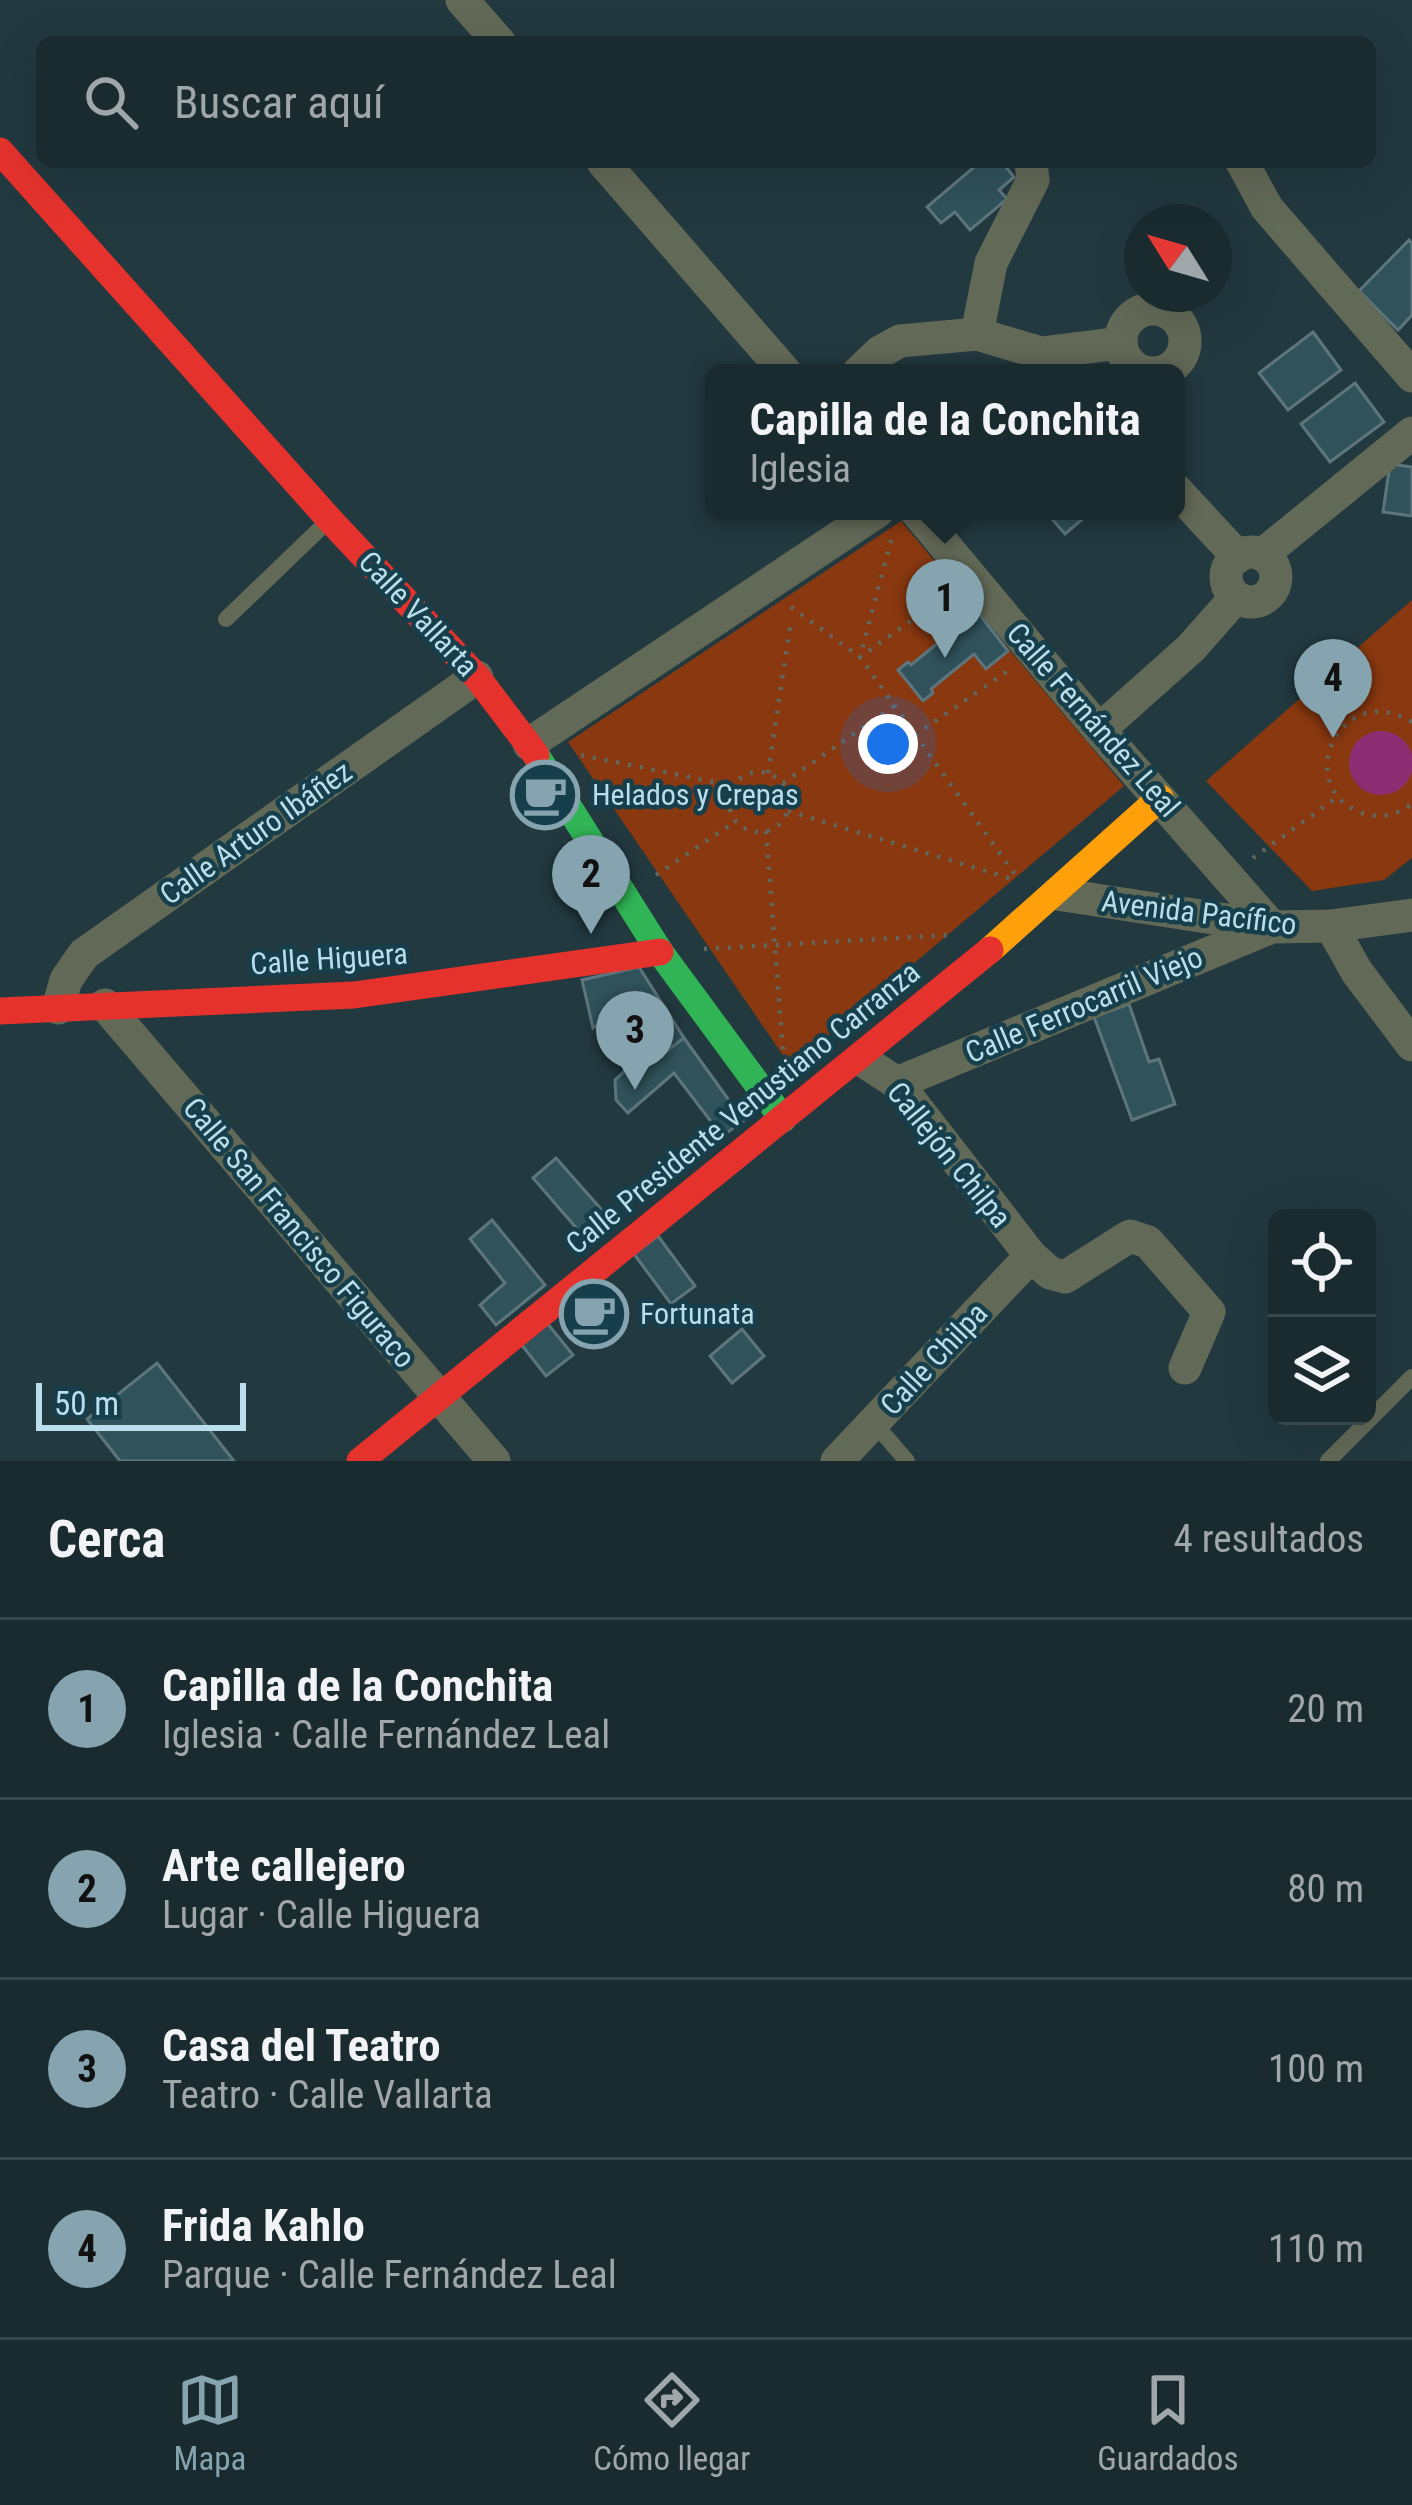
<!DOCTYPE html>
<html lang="es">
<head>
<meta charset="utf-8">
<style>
	:root { --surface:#1a2b2f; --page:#233337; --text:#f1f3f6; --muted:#9fa7aa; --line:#38474b; --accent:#85a4af }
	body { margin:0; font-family:"Roboto Condensed",sans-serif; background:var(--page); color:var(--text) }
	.controls { position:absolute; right:36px; bottom:36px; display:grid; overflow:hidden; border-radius:18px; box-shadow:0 12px 48px #0002 }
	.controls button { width:108px; height:108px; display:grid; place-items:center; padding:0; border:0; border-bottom:3px solid var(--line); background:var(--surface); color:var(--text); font:60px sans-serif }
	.compass { position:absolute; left:1124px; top:204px; width:108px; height:108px; border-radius:50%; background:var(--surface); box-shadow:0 12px 48px #0002; rotate:307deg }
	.scale { position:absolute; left:36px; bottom:30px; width:210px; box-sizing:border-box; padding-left:12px; border:6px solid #badeeb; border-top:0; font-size:33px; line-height:42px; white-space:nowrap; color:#badeeb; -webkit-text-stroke:9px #163f4b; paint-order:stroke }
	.you { position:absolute; left:888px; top:744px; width:42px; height:42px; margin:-30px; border:9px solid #fff; border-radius:50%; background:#1a73e8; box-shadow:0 0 0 18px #1a73e833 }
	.badge { display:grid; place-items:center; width:78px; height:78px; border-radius:50%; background:var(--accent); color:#111; font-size:39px; font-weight:700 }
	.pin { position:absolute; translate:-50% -99px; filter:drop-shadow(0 3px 6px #0008) }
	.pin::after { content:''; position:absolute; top:63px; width:42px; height:36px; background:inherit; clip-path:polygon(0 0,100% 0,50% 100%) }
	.popup { position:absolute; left:705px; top:364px; width:480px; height:156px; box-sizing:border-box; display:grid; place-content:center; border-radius:18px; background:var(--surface); filter:drop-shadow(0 3px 9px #0005); font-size:39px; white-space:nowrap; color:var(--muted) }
	.popup b { font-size:45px; color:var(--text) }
	.popup::after { content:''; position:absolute; left:50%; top:100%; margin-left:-24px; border:24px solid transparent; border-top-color:var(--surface) }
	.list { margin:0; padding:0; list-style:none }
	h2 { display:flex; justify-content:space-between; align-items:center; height:156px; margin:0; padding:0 48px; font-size:51px }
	h2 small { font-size:39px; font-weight:400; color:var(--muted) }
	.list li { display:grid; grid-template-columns:78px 1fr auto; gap:36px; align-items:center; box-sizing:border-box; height:180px; padding:0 48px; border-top:3px solid var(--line) }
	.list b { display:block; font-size:45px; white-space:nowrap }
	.list p { margin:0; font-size:39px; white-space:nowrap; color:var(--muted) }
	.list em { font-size:39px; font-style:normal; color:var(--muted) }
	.icon { flex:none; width:66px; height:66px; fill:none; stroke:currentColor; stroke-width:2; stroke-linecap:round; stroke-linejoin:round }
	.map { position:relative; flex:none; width:1412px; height:1461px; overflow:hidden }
	.search { position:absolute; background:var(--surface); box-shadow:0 12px 48px #0002; left:36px; right:36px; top:36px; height:132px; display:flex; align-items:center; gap:30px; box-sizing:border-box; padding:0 42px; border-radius:18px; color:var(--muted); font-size:45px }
	.sheet { height:876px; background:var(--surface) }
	nav { display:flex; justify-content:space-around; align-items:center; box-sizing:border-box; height:168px; border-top:3px solid var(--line); background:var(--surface); font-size:33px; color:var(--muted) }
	nav a { display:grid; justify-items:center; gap:6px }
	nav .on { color:var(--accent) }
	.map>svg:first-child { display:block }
	.green { fill:#89380f }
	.water { fill:#8c2e73 }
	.building { fill:#30525b; stroke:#5d767d; stroke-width:3 }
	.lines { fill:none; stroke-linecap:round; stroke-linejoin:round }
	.path { stroke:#606960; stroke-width:4.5; stroke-dasharray:3 9; stroke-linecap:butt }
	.lane { stroke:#636957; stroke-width:16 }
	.street { stroke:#636957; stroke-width:33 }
	.fast { stroke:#30b455; stroke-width:27 }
	.slow { stroke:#ff9f0a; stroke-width:27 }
	.jam { stroke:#e5322d; stroke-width:27 }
	.labels { text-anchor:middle; stroke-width:9; stroke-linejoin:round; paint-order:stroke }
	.street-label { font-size:30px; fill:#badeeb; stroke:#163f4b }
	.poi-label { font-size:30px; fill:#badeeb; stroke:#163f4b; text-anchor:start }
</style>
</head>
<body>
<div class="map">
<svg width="1412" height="1461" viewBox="0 0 1412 1461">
	<rect width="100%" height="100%" fill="#22393f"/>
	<g class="green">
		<polygon points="901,521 1124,786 791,1067 568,742"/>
		<polygon points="1412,600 1412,858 1384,880 1312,891 1206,781"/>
	</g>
	<circle class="water" cx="1381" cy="763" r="32"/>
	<g class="building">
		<polygon points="980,162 1002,162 1014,177 999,190 1007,199 970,230 955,212 941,223 927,207"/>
		<polygon points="1409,240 1412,244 1412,315 1398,330 1359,291"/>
		<polygon points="1313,332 1341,370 1288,410 1259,373"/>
		<polygon points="1355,383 1384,422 1330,462 1301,424"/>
		<polygon points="1390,464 1412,467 1412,516 1383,512"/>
		<polygon points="1045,511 1092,511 1065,534"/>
		<polygon points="977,611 1008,651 986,669 974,654 931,689 933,693 923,701 898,670 908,662 911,665"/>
		<polygon points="639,967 684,1038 651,1063 617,1012 593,1028 582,980"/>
		<polygon points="1129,1004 1149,1062 1159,1059 1175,1104 1132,1120 1094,1017"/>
		<polygon points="684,1038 744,1121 722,1136 674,1073 628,1113 616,1100 615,1080 634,1062 651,1063"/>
		<polygon points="556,1158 608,1217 585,1238 533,1178"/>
		<polygon points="492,1220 545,1285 496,1325 480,1305 505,1283 470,1239"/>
		<polygon points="658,1236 695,1286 671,1304 634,1254"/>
		<polygon points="547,1323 573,1355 546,1376 521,1344"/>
		<polygon points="742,1329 764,1356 732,1383 710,1356"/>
		<polygon points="157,1363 234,1461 120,1461 87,1419"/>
	</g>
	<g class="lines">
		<g class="path">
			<polyline points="891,540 860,657 1016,876"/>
			<polyline points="791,607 860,657 947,595"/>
			<path d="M1412,722c-71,-44 -120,62 -53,90 19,7 37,4 53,-8"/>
			<polyline points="915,735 1009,670"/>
			<polyline points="581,755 733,786"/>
			<circle cx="759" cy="802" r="30"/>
			<polyline points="768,773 791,620"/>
			<polyline points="783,783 894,706"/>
			<polyline points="788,811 1012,879"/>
			<polyline points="766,831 783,1053"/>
			<polyline points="1253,858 1336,798"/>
			<polyline points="656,875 736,821"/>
			<polyline points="704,949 950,935"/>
		</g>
		<g class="lane">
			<polyline points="226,619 329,520"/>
			<polyline points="874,1423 907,1461"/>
			<polyline points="1328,1461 1412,1377"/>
		</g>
		<g class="street">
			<polyline points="462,0 499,42"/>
			<polyline points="603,162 786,373"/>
			<polyline points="1242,162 1267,208 1412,376"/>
			<circle cx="1153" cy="341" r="32"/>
			<polyline points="977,334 991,263 1033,180 1031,162"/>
			<polyline points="858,373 880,352 900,341 977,334 1041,353 1121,343"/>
			<polyline points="1176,490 1238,557"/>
			<polyline points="916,511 1099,730 1272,927"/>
			<circle cx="1251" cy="577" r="25"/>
			<polyline points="1262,555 1412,433"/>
			<polyline points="1099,730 1191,648 1236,597"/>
			<polyline points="529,744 878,511"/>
			<polyline points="1057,894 1272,927 1331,926 1412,915"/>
			<polyline points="1331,926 1357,972 1412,1045"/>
			<polyline points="105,1005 494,1461"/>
			<polyline points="58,1008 66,980 84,954 477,677"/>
			<polyline points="862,1060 897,1083 1031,1256 1050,1273 1065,1277 1130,1236 1148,1242 1209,1312 1185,1368"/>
			<polyline points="897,1083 1272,927"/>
			<polyline points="837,1461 1031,1256"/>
		</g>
		<polyline class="fast" points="536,755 660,952 783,1119"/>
		<polyline class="slow" points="990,950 1160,798"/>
		<g class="jam">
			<polyline points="0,151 330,520 477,677 536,755"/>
			<polyline points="0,1011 354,995 660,952"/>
			<polyline points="360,1461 990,950"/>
		</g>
	</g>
	<defs>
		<symbol id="cafe-ring" viewBox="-11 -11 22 22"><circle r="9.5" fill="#163f4b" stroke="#85a4af" stroke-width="1.5"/><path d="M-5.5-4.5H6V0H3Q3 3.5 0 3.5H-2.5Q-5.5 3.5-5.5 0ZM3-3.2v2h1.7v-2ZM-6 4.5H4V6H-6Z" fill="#85a4af"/></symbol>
	</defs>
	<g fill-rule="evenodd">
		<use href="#cafe-ring" x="507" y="757" width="76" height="76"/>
		<use href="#cafe-ring" x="556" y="1276" width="76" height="76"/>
	</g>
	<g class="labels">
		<g class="street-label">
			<text transform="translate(418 614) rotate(47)" y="10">Calle Vallarta</text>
			<text transform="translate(1093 720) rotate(49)" y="10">Calle Fernández Leal</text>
			<text transform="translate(256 833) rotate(-35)" y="10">Calle Arturo Ibáñez</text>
			<text transform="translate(1199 913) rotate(7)" y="10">Avenida Pacífico</text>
			<text transform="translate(329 959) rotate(-4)" y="10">Calle Higuera</text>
			<text transform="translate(1084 1005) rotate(-23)" y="10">Calle Ferrocarril Viejo</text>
			<text transform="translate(743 1108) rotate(-39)" y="10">Calle Presidente Venustiano Carranza</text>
			<text transform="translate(949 1155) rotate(51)" y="10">Callejón Chilpa</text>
			<text transform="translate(299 1233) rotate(50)" y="10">Calle San Francisco Figuraco</text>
			<text transform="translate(934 1359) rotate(-47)" y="10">Calle Chilpa</text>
		</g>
		<g class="poi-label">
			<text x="592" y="805">Helados y Crepas</text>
			<text x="640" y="1324">Fortunata</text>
		</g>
	</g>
</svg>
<div class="controls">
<button><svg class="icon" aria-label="locate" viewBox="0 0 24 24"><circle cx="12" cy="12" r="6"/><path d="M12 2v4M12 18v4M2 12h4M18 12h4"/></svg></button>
<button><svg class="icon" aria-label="layers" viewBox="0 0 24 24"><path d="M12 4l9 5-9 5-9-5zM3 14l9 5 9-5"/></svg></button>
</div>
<svg class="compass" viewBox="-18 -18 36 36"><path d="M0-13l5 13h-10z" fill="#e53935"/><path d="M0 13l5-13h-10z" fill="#9fa7aa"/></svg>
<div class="scale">50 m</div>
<div class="you"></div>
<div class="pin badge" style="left:945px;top:658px">1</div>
<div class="popup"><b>Capilla de la Conchita</b>Iglesia</div>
<div class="pin badge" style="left:591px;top:934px">2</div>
<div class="pin badge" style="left:635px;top:1090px">3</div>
<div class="pin badge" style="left:1333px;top:738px">4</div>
<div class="search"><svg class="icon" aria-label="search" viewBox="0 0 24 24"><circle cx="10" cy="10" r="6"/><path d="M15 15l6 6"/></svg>Buscar aquí</div>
</div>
<section class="sheet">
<h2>Cerca<small>4 resultados</small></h2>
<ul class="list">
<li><span class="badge">1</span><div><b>Capilla de la Conchita</b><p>Iglesia · Calle Fernández Leal</p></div><em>20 m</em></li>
<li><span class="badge">2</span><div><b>Arte callejero</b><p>Lugar · Calle Higuera</p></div><em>80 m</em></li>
<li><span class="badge">3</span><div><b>Casa del Teatro</b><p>Teatro · Calle Vallarta</p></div><em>100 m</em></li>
<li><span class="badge">4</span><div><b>Frida Kahlo</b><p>Parque · Calle Fernández Leal</p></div><em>110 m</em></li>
</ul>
</section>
<nav>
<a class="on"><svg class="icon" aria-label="map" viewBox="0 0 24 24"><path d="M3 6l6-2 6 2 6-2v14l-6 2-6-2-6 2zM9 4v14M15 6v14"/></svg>Mapa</a>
<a><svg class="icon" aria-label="directions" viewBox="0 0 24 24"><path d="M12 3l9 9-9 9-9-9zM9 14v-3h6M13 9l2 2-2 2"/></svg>Cómo llegar</a>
<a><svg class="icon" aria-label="saved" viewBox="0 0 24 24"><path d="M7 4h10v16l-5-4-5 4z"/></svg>Guardados</a>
</nav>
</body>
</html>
